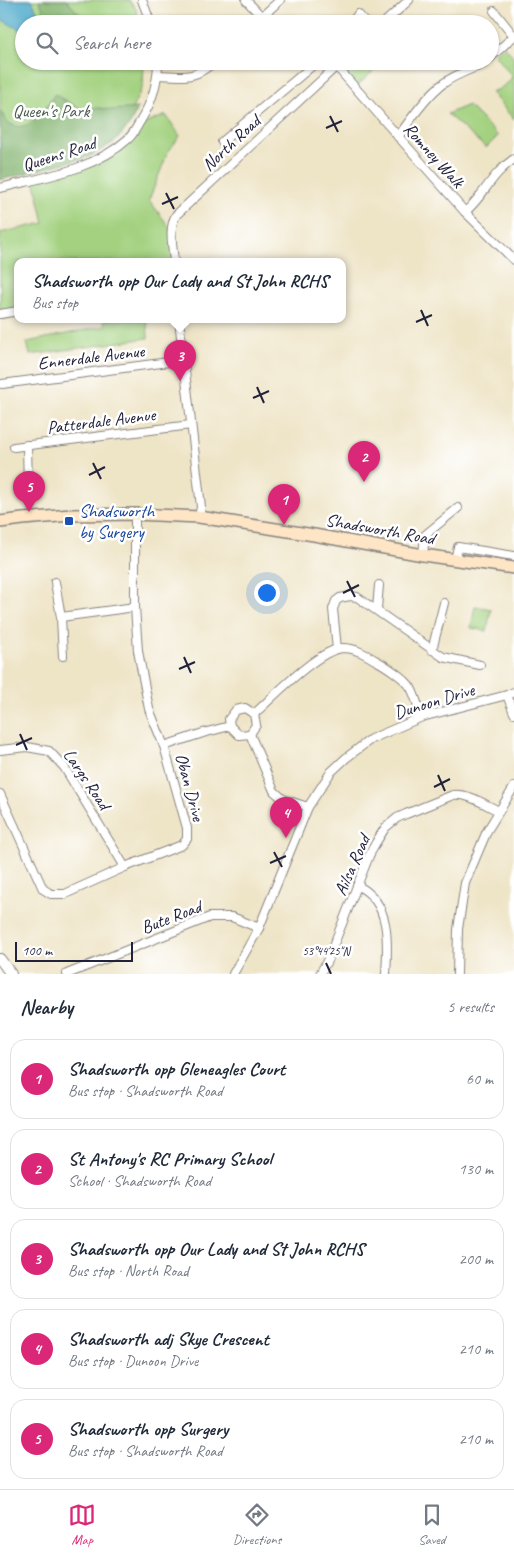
<!DOCTYPE html>
<html lang="en">
<head>
<meta charset="utf-8">
<style>
	:root { --surface:#fff; --page:#f2f2f3; --text:#1f2937; --muted:#747a83; --line:#e0e1e3; --accent:#db2777 }
	body { margin:0; font-family:Caveat,sans-serif; background:var(--page); color:var(--text) }
	.scale { position:absolute; left:15px; bottom:12px; width:118px; box-sizing:border-box; padding-left:5px; border:2px solid #22223b; border-top:0; font-size:14px; line-height:18px; white-space:nowrap; color:#22223b; -webkit-text-stroke:4px #fff; paint-order:stroke }
	.you { position:absolute; left:266px; top:592px; width:18px; height:18px; margin:-12px; border:4px solid #fff; border-radius:50%; background:#1a73e8; box-shadow:0 0 0 8px #1a73e833 }
	.badge { display:grid; place-items:center; width:32px; height:32px; border-radius:50%; background:var(--accent); color:#fff; font-size:16px; font-weight:700 }
	.pin { position:absolute; translate:-50% -41px; filter:drop-shadow(0 1px 2px #0008) }
	.pin::after { content:''; position:absolute; top:26px; width:18px; height:15px; background:inherit; clip-path:polygon(0 0,100% 0,50% 100%) }
	.popup { position:absolute; left:14px; top:258px; width:332px; height:65px; box-sizing:border-box; display:grid; place-content:center; border-radius:10px; background:var(--surface); filter:drop-shadow(0 1px 4px #0005); font-size:16px; white-space:nowrap; color:var(--muted) }
	.popup b { font-size:19px; color:var(--text) }
	.popup::after { content:''; position:absolute; left:50%; top:100%; margin-left:-10px; border:10px solid transparent; border-top-color:var(--surface) }
	.list { margin:0; padding:0; list-style:none }
	h2 { display:flex; justify-content:space-between; align-items:center; height:65px; margin:0; padding:0 20px; font-size:21px }
	h2 small { font-size:16px; font-weight:400; color:var(--muted) }
	.list li { display:grid; grid-template-columns:32px 1fr auto; gap:15px; align-items:center; box-sizing:border-box; height:80px; margin:0 10px 10px; padding:0 10px; border:1px solid var(--line); border-radius:15px }
	.list b { display:block; font-size:19px; white-space:nowrap }
	.list p { margin:0; font-size:16px; white-space:nowrap; color:var(--muted) }
	.list em { font-size:16px; font-style:normal; color:var(--muted) }
	.icon { flex:none; width:28px; height:28px; fill:none; stroke:currentColor; stroke-width:2; stroke-linecap:round; stroke-linejoin:round }
	.map { position:relative; flex:none; width:514px; height:974px; overflow:hidden }
	.search { position:absolute; background:var(--surface); box-shadow:0 1px 4px #0004; left:15px; right:15px; top:15px; height:55px; display:flex; align-items:center; gap:12px; box-sizing:border-box; padding:0 18px; border-radius:28px; color:var(--muted); font-size:19px }
	.sheet { height:515px; background:var(--surface) }
	nav { display:flex; justify-content:space-around; align-items:center; box-sizing:border-box; height:70px; border-top:1px solid var(--line); background:var(--surface); font-size:14px; color:var(--muted) }
	nav a { display:grid; justify-items:center; gap:2px }
	nav .on { color:var(--accent) }
	.map>svg:first-child { display:block }
	.green { fill:#a3d17f; stroke:#627a5d }
	.forest { fill:#82b36e; stroke:#526a54 }
	.water { fill:#4aa7c9; stroke:#366482 }
	.lines { fill:none; stroke-linecap:round; stroke-linejoin:round }
	.minor-casing { stroke:#888380; stroke-width:10 }
	.tertiary-casing { stroke:#888380; stroke-width:12 }
	.secondary-casing { stroke:#888380; stroke-width:14 }
	.minor { stroke:#fff; stroke-width:8 }
	.tertiary { stroke:#fff; stroke-width:10 }
	.secondary { stroke:#fde5c5; stroke-width:11 }
	.ticks { fill:none; stroke:#22223b; stroke-width:2 }
	.transit-dot { fill:#1a4fb4; stroke:#fff; stroke-width:2 }
	.labels { text-anchor:middle; stroke-width:5; stroke-linejoin:round; paint-order:stroke }
	.park-label { font-size:18px; fill:#4f5f53; stroke:#fff }
	.street-label { font-size:18px; fill:#22223b; stroke:#fff }
	.transit-label { font-size:18px; fill:#164399; stroke:#fff; text-anchor:start }
	.ticks-label { font-size:12px; text-anchor:middle; fill:#22223b; stroke:#fff; stroke-width:5; stroke-linejoin:round; paint-order:stroke }
</style>
</head>
<body>
<div class="map">
<svg width="514" height="974" viewBox="0 0 514 974">
	<rect width="100%" height="100%" fill="#fff"/>
	<filter id="ink" filterUnits="userSpaceOnUse"><feTurbulence type="fractalNoise" baseFrequency=".02" numOctaves="2"/><feDisplacementMap in="SourceGraphic" scale="10" xChannelSelector="R" yChannelSelector="G"/><feConvolveMatrix kernelMatrix="1 2 1 2 8 2 1 2 1" color-interpolation-filters="sRGB"/></filter>
	<filter id="wash" filterUnits="userSpaceOnUse"><feTurbulence type="fractalNoise" baseFrequency=".0096" numOctaves="4" result="noise"/><feDisplacementMap in="SourceGraphic" scale="20" xChannelSelector="R" yChannelSelector="G"/><feGaussianBlur stdDeviation="1.12" result="paint"/><feColorMatrix in="noise" values="0 0 0 0 0 0 0 0 0 0 0 0 0 0 0 0 0 1.4 0 .05"/><feComposite in="paint" operator="in"/></filter>
	<g filter="url(#wash)">
		<rect width="100%" height="100%" fill="#eee4c6"/>
		<g class="green">
			<polygon points="0,0 129,0 136,9 139,24 24,24 24,61 144,61 143,86 129,115 0,176"/>
			<polygon points="504,46 514,57 514,120 491,92 499,89 510,81 512,76 494,54"/>
			<polygon points="342,61 384,61 355,88 336,66"/>
			<polygon points="468,105 498,136 486,148 447,114"/>
			<polygon points="166,115 180,136 168,152 149,200 171,229 174,262 18,262 17,317 4,319 0,315 0,233 44,223 34,179 102,158 137,127"/>
			<polygon points="104,320 147,320 148,338 30,355 27,342 105,326"/>
			<polygon points="475,606 491,609 487,631 471,628"/>
		</g>
		<g class="forest">
			<polygon points="39,0 66,0 89,24 49,24"/>
			<path d="M55,94l19,12 10,3 15,-1 14,2 25,-2 -8,16 -14,17 -25,15 -91,24v-70c3,4 6,11 9,13 20,14 37,-17 46,-29z"/>
		</g>
		<polygon class="water" points="0,0 32,0 39,16 47,24 24,24 24,32 0,19"/>
	</g>
	<g filter="url(#ink)">
		<g class="lines">
			<defs>
				<g id="minor">
					<polyline points="142,0 151,24"/>
					<polyline points="246,0 262,17"/>
					<polyline points="254,24 280,0"/>
					<polyline points="351,24 358,14 367,24"/>
					<polyline points="383,24 409,0"/>
					<polyline points="490,58 514,36 494,11"/>
					<polyline points="336,66 465,212 514,260"/>
					<path d="M158,75c26,1 36,5 57,-14"/>
					<path d="M398,137c11,-16 31,-44 46,-54 12,-9 26,-13 39,-19l3,-3"/>
					<polyline points="222,142 318,61"/>
					<path d="M0,188c44,-11 94,-18 128,-49 6,-5 9,-13 13,-19 11,-18 17,-38 17,-59"/>
					<path d="M465,212c20,-17 25,-37 49,-53"/>
					<path d="M174,262c-1,-15 -6,-33 2,-47l166,-154"/>
					<polyline points="0,314 18,311"/>
					<polyline points="179,320 201,507 199,517"/>
					<polyline points="2,384 184,360"/>
					<polyline points="27,445 28,487"/>
					<polyline points="14,447 191,425"/>
					<polyline points="423,555 425,535 458,508"/>
					<polyline points="455,560 458,547 514,556"/>
					<polyline points="55,582 61,617 63,656"/>
					<polyline points="377,609 379,585"/>
					<polyline points="61,617 135,607"/>
					<polyline points="337,649 333,609 336,601 340,598 350,596 357,597 443,657 480,665"/>
					<polyline points="432,650 444,603"/>
					<polyline points="507,695 514,713"/>
					<polygon points="245,708 254,714 256,725 250,734 239,735 230,726 229,719 236,710"/>
					<path d="M254,714c19,-17 65,-65 89,-66 12,0 22,6 32,12 10,5 31,19 36,28 5,9 7,20 11,29"/>
					<polyline points="250,734 274,791 283,799 308,807"/>
					<polyline points="164,746 203,733 230,726"/>
					<polyline points="0,750 27,747 49,751 64,767 125,867"/>
					<polyline points="0,794 43,889 51,894 65,894 125,867 182,845 187,839 187,828 164,746 149,709 138,651 135,607 135,514"/>
					<path d="M358,886c33,16 30,57 28,88"/>
					<polyline points="67,974 210,917 232,917 259,928"/>
					<polyline points="233,974 259,928 308,807 331,772 346,758 371,739 422,717 507,695 514,692"/>
					<path d="M320,974l8,-15 41,-103 6,-12 10,-16 12,-10 9,-4 47,-19c16,-2 32,10 46,16"/>
					<polyline points="457,974 458,929 465,883 487,831 514,787"/>
				</g>
				<polyline id="tertiary" points="0,959 11,974"/>
				<polyline id="secondary" points="0,522 23,519 71,515 135,514 199,517 314,535 423,555 514,568"/>
			</defs>
			<use href="#minor" class="minor-casing"/>
			<use href="#tertiary" class="tertiary-casing"/>
			<use href="#secondary" class="secondary-casing"/>
			<use href="#minor" class="minor"/>
			<use href="#tertiary" class="tertiary"/>
			<use href="#secondary" class="secondary"/>
		</g>
	</g>
	<path class="ticks" d="M330,116l8,16M326,128l16,-7M166,193l8,16M162,204l16,-7M421,310l7,16M416,322l16,-7M257,387l7,16M253,398l16,-7M93,463l8,16M89,475l16,-8M347,581l8,16M343,593l16,-8M184,657l7,16M179,669l16,-7M20,734l7,16M16,745l16,-7M438,775l7,16M434,787l16,-8M274,852l8,15M270,863l16,-7M326,963l5,11"/>
	<rect class="transit-dot" x="64" y="516" width="10" height="10" rx="2.5"/>
	<g class="labels">
		<g class="park-label">
			<text x="51" y="117">Queen's Park</text>
		</g>
		<g class="street-label">
			<text transform="translate(231 143) rotate(-43)" y="6">North Road</text>
			<text transform="translate(59 154) rotate(-18)" y="6">Queens Road</text>
			<text transform="translate(434 155) rotate(48)" y="6">Romney Walk</text>
			<text transform="translate(91 357) rotate(-7)" y="6">Ennerdale Avenue</text>
			<text transform="translate(101 421) rotate(-7)" y="6">Patterdale Avenue</text>
			<text transform="translate(380 529) rotate(10)" y="6">Shadsworth Road</text>
			<text transform="translate(434 701) rotate(-17)" y="6">Dunoon Drive</text>
			<text transform="translate(87 779) rotate(56)" y="6">Largs Road</text>
			<text transform="translate(190 787) rotate(75)" y="6">Oban Drive</text>
			<text transform="translate(352 865) rotate(-66)" y="6">Ailsa Road</text>
			<text transform="translate(171 917) rotate(-21)" y="6">Bute Road</text>
		</g>
		<g class="transit-label">
			<text x="79" y="517">Shadsworth<tspan x="79" dy="21">by Surgery</tspan></text>
		</g>
	</g>
	<g class="ticks-label">
		<text x="326" y="955">53°44'25"N</text>
	</g>
</svg>
<div class="scale">100 m</div>
<div class="you"></div>
<div class="pin badge" style="left:284px;top:525px">1</div>
<div class="pin badge" style="left:364px;top:482px">2</div>
<div class="pin badge" style="left:180px;top:381px">3</div>
<div class="popup"><b>Shadsworth opp Our Lady and St John RCHS</b>Bus stop</div>
<div class="pin badge" style="left:286px;top:838px">4</div>
<div class="pin badge" style="left:29px;top:512px">5</div>
<div class="search"><svg class="icon" aria-label="search" viewBox="0 0 24 24"><circle cx="10" cy="10" r="6"/><path d="M15 15l6 6"/></svg>Search here</div>
</div>
<section class="sheet">
<h2>Nearby<small>5 results</small></h2>
<ul class="list">
<li><span class="badge">1</span><div><b>Shadsworth opp Gleneagles Court</b><p>Bus stop · Shadsworth Road</p></div><em>60 m</em></li>
<li><span class="badge">2</span><div><b>St Antony's RC Primary School</b><p>School · Shadsworth Road</p></div><em>130 m</em></li>
<li><span class="badge">3</span><div><b>Shadsworth opp Our Lady and St John RCHS</b><p>Bus stop · North Road</p></div><em>200 m</em></li>
<li><span class="badge">4</span><div><b>Shadsworth adj Skye Crescent</b><p>Bus stop · Dunoon Drive</p></div><em>210 m</em></li>
<li><span class="badge">5</span><div><b>Shadsworth opp Surgery</b><p>Bus stop · Shadsworth Road</p></div><em>210 m</em></li>
</ul>
</section>
<nav>
<a class="on"><svg class="icon" aria-label="map" viewBox="0 0 24 24"><path d="M3 6l6-2 6 2 6-2v14l-6 2-6-2-6 2zM9 4v14M15 6v14"/></svg>Map</a>
<a><svg class="icon" aria-label="directions" viewBox="0 0 24 24"><path d="M12 3l9 9-9 9-9-9zM9 14v-3h6M13 9l2 2-2 2"/></svg>Directions</a>
<a><svg class="icon" aria-label="saved" viewBox="0 0 24 24"><path d="M7 4h10v16l-5-4-5 4z"/></svg>Saved</a>
</nav>
</body>
</html>
